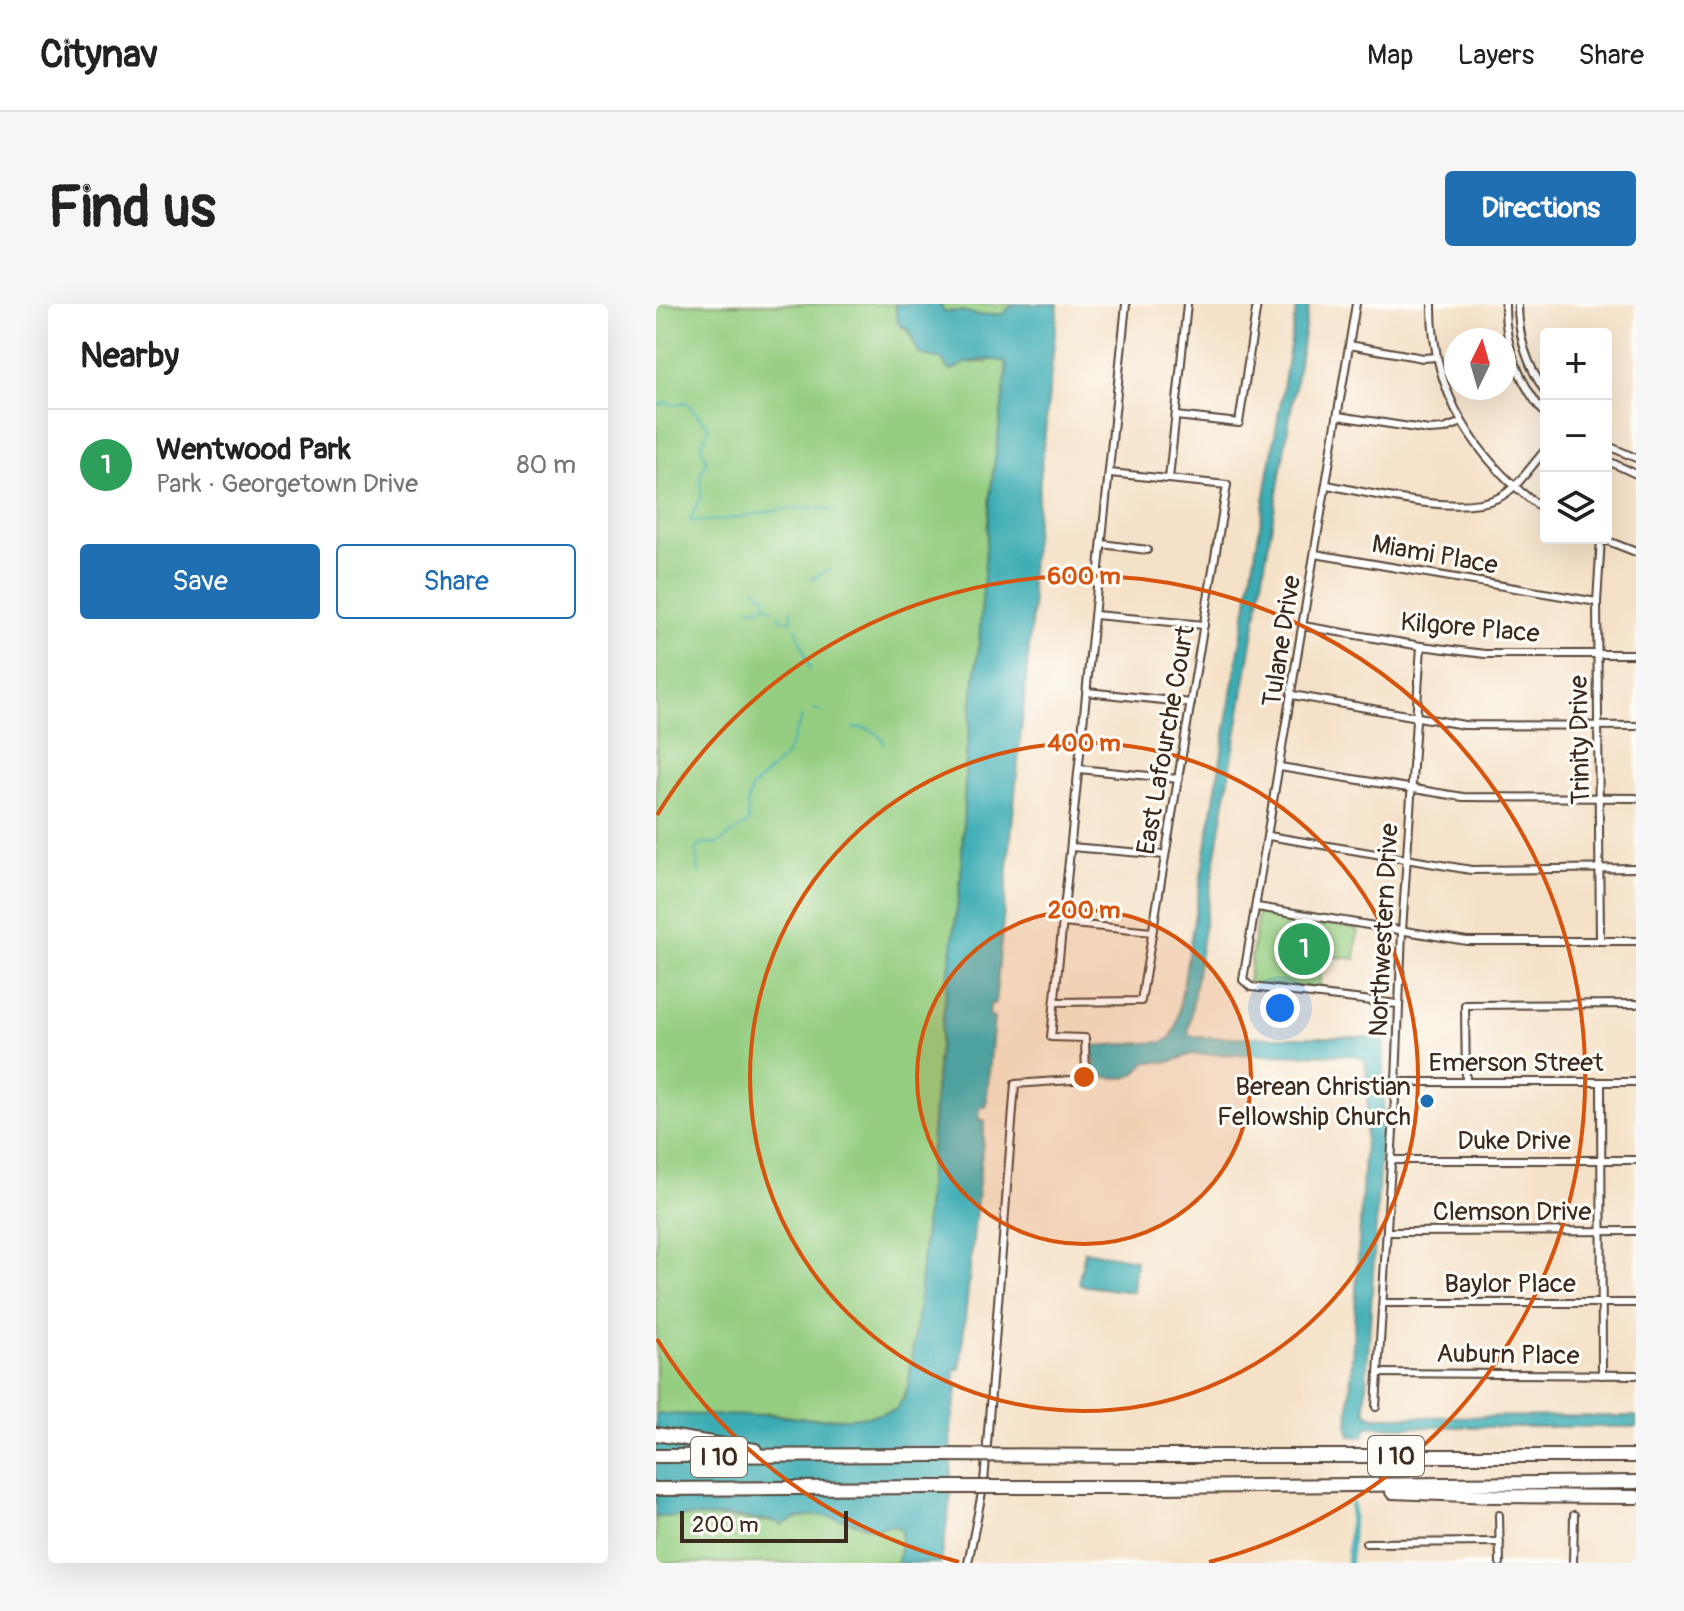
<!DOCTYPE html>
<html lang="en">
<head>
<meta charset="utf-8">
<style>
	:root { --surface:#fff; --page:#f6f6f6; --text:#222; --muted:#767676; --line:#e0e0e0; --accent:#1f6fb2 }
	body { margin:0; font-family:Pangolin,sans-serif; background:var(--page); color:var(--text) }
	.controls { position:absolute; right:24px; top:24px; display:grid; overflow:hidden; border-radius:8px; box-shadow:0 8px 32px #0002 }
	.controls button { width:72px; height:72px; display:grid; place-items:center; padding:0; border:0; border-bottom:2px solid var(--line); background:var(--surface); color:var(--text); font:40px sans-serif }
	.compass { position:absolute; left:788px; top:24px; width:72px; height:72px; border-radius:50%; background:var(--surface); box-shadow:0 8px 32px #0002; rotate:5deg }
	.scale { position:absolute; left:24px; bottom:20px; width:168px; box-sizing:border-box; padding-left:8px; border:4px solid #3b2a1e; border-top:0; font-size:22px; line-height:28px; white-space:nowrap; color:#3b2a1e; -webkit-text-stroke:6px #fdfcf7; paint-order:stroke }
	.you { position:absolute; left:624px; top:704px; width:28px; height:28px; margin:-20px; border:6px solid #fff; border-radius:50%; background:#1a73e8; box-shadow:0 0 0 12px #1a73e833 }
	.badge { display:grid; place-items:center; width:52px; height:52px; border-radius:50%; background:var(--accent); color:#fff; font-size:26px; font-weight:700 }
	.pin { position:absolute; translate:-50% -50%; border:4px solid #fff; box-shadow:0 2px 8px #0006 }
	.list { margin:0; padding:0; list-style:none }
	h2 { display:flex; justify-content:space-between; align-items:center; height:104px; margin:0; padding:0 32px; font-size:34px }
	h2 small { font-size:26px; font-weight:400; color:var(--muted) }
	.list li { display:grid; grid-template-columns:52px 1fr auto; gap:24px; align-items:center; box-sizing:border-box; height:112px; padding:0 32px; border-top:2px solid var(--line) }
	.list b { display:block; font-size:30px; white-space:nowrap }
	.list p { margin:0; font-size:26px; white-space:nowrap; color:var(--muted) }
	.list em { font-size:26px; font-style:normal; color:var(--muted) }
	.actions { display:flex; gap:16px; padding:24px 32px }
	.actions a { flex:1; padding:18px 0; border:2px solid var(--accent); border-radius:8px; text-align:center; font-size:28px; color:var(--accent) }
	.actions .main { background:var(--accent); color:#fff }
	.icon { flex:none; width:44px; height:44px; fill:none; stroke:currentColor; stroke-width:2; stroke-linecap:round; stroke-linejoin:round }
	.map { position:relative; flex:none; width:980px; height:1259px; overflow:hidden; border-radius:8px }
	header { display:flex; align-items:center; gap:48px; box-sizing:border-box; height:112px; padding:0 40px; background:var(--surface); border-bottom:2px solid var(--line) }
	header strong { font-size:38px }
	nav { display:flex; gap:44px; margin-inline-start:auto; font-size:28px }
	.intro { display:flex; align-items:center; justify-content:space-between; box-sizing:border-box; height:192px; padding:0 48px }
	h1 { margin:0; font-size:56px }
	.button { padding:20px 36px; border-radius:8px; background:var(--accent); color:#fff; font-size:28px; font-weight:700 }
	main { display:flex; gap:48px; padding:0 48px }
	aside { flex:1; background:var(--surface); border-radius:8px; box-shadow:0 8px 32px #0002 }
	.map>svg:first-child { display:block }
	.green { fill:#95ce81; stroke:#687c50; stroke-width:2 }
	.water { fill:#3aacb3; stroke:#3a6b68; stroke-width:2 }
	.lines { fill:none; stroke-linecap:round; stroke-linejoin:round }
	.stream { stroke:#3aacb3; stroke-width:2 }
	.canal { stroke:#3aacb3; stroke-width:6 }
	.minor-casing { stroke:#574537; stroke-width:10 }
	.motorway-casing { stroke:#574537; stroke-width:16 }
	.minor { stroke:#fff; stroke-width:6 }
	.motorway { stroke:#fff; stroke-width:12 }
	.motorway-bridge-casing { stroke:#574537; stroke-width:16; stroke-linecap:butt }
	.motorway-bridge { stroke:#fff; stroke-width:12 }
	.ring { fill:none; stroke:#d7540e; stroke-width:4 }
	.poi-dot { fill:#1f6fb2; stroke:#fdfcf7; stroke-width:3 }
	.labels { text-anchor:middle; stroke-width:6; stroke-linejoin:round; paint-order:stroke }
	.shield { fill:#fdfcf7; stroke:#75695f; stroke-width:2 }
	.shield-label { font-size:24px; font-weight:bold; fill:#3b2a1e }
	.street-label { font-size:26px; fill:#3b2a1e; stroke:#fdfcf7 }
	.poi-label { font-size:26px; fill:#3b2a1e; stroke:#fdfcf7; text-anchor:end }
	.centre { fill:#d7540e; stroke:#fdfcf7; stroke-width:4 }
	.ring-label { font-size:24px; text-anchor:middle; font-weight:bold; fill:#d7540e; stroke:#fdfcf7; stroke-width:6; stroke-linejoin:round; paint-order:stroke }
</style>
</head>
<body>
<header>
<strong>Citynav</strong>
<nav><a>Map</a><a>Layers</a><a>Share</a></nav>
</header>
<div class="intro"><h1>Find us</h1><a class="button">Directions</a></div>
<main>
<aside>
<h2>Nearby<small></small></h2>
<ul class="list">
<li><span class="badge" style="background:#2e9e5b">1</span><div><b>Wentwood Park</b><p>Park · Georgetown Drive</p></div><em>80 m</em></li>
</ul>
<div class="actions"><a class="main">Save</a><a>Share</a></div>
</aside>
<div class="map">
<svg width="980" height="1259" viewBox="0 0 980 1259">
	<rect width="100%" height="100%" fill="#fdfcf7"/>
	<filter id="ink" filterUnits="userSpaceOnUse"><feTurbulence type="fractalNoise" baseFrequency=".0125" numOctaves="2"/><feDisplacementMap in="SourceGraphic" scale="16" xChannelSelector="R" yChannelSelector="G"/><feConvolveMatrix kernelMatrix="1 2 1 2 8 2 1 2 1" color-interpolation-filters="sRGB"/></filter>
	<filter id="wash" filterUnits="userSpaceOnUse"><feTurbulence type="fractalNoise" baseFrequency=".006" numOctaves="4" result="noise"/><feDisplacementMap in="SourceGraphic" scale="32" xChannelSelector="R" yChannelSelector="G"/><feGaussianBlur stdDeviation="1.8" result="paint"/><feColorMatrix in="noise" values="0 0 0 0 0 0 0 0 0 0 0 0 0 0 0 0 0 1.4 0 .05"/><feComposite in="paint" operator="in"/></filter>
	<g filter="url(#wash)">
		<rect width="100%" height="100%" fill="#f5e1c7"/>
		<g class="green">
			<path d="M0,0h239l6,22c13,6 10,20 20,27 6,4 14,3 21,6l4,8 7,3 11,-7 23,-1 4,-3 14,3 2,20 -17,113 -11,148 -13,114 -5,121 -23,177 -19,250 -11,81 -8,19 -5,5 -11,4 -21,4h-65l-31,-5 -14,3 -97,-2z"/>
			<polygon points="283,0 358,0 347,10 320,11 307,7 289,8"/>
			<polygon points="602,607 702,625 699,655 667,651 663,687 592,679"/>
			<path d="M30,1211l100,8c27,-19 64,-1 92,7l4,-4h13l7,5 -4,32h-242v-46z"/>
		</g>
		<g class="water">
			<path d="M239,0h44l6,8 18,-1 14,4 26,-1 11,-10h44l-28,275 3,26 -38,399h-5l-1,13 5,1c-3,30 -5,57 -8,89h-6l-1,13h6l-25,249h-5l-1,13 4,2 -7,45v65l-10,69h-43l4,-32 -7,-5h-13l-3,4c-33,-9 -65,-24 -97,-5l-7,-4 -50,-5 -69,1v-103l97,2c15,-3 29,1 45,2 32,1 66,2 97,-8l10,-13 3,-11 11,-81 19,-250 23,-177 5,-121 13,-114 11,-148 17,-125 -2,-8c-11,-4 -24,-2 -36,0 -7,1 -11,7 -19,8l-9,-11 -22,-5 -10,-24 -11,-7z"/>
			<path d="M641,0h12l-103,610 -18,120 9,3h167l20,4v52l-19,313 2,8 8,3 261,-1v11h-269l-4,10 -13,-1 -2,-9 20,-338 -3,-29 -10,-5 -164,-1 -20,8h-25c-16,23 -26,15 -51,14v-15l-5,-1v-14l73,-4 7,-4 6,-11z"/>
			<polygon points="429,947 480,956 477,988 424,981 423,976"/>
		</g>
		<g class="lines">
			<g class="stream">
				<path d="M2,101l8,-3 8,3 12,-3 23,25 -8,20 6,14 -7,14 1,20 -11,26c40,4 108,-23 142,-10"/>
				<polyline points="155,275 173,266"/>
				<polyline points="100,284 110,294 110,301 117,305"/>
				<polyline points="92,303 98,305 109,302"/>
				<polyline points="135,305 136,315"/>
				<polyline points="123,311 125,315 136,317"/>
				<polyline points="140,323 154,366"/>
				<polyline points="158,405 167,408"/>
				<path d="M197,424c14,-1 26,2 31,16"/>
				<polyline points="43,569 40,546 47,539 62,540 92,518 91,500 95,485 130,451 146,413"/>
			</g>
			<polyline class="canal" points="693,1259 696,1201"/>
		</g>
	</g>
	<g filter="url(#ink)">
		<g class="lines">
			<defs>
				<g id="minor">
					<polyline points="700,0 587,676 595,683 742,700"/>
					<path d="M776,0c-1,88 44,158 114,207"/>
					<path d="M849,0c-1,40 15,81 41,111"/>
					<path d="M862,0c0,32 10,63 28,89"/>
					<polyline points="693,41 767,54 781,53"/>
					<polyline points="520,112 583,119 601,0"/>
					<polyline points="682,112 773,126 788,125 806,118"/>
					<polyline points="950,141 980,154"/>
					<polyline points="950,156 980,170"/>
					<polyline points="513,175 531,0"/>
					<path d="M671,181c44,8 130,31 171,13 19,-9 34,-33 48,-49"/>
					<polyline points="944,234 980,248"/>
					<polyline points="446,240 491,246"/>
					<polyline points="659,250 941,298"/>
					<polyline points="439,311 548,321"/>
					<polyline points="647,322 765,342 829,350 980,350"/>
					<polyline points="431,388 535,399"/>
					<polyline points="636,391 808,421 980,422"/>
					<polyline points="624,463 807,493 980,494"/>
					<polyline points="423,465 523,475"/>
					<polyline points="613,532 815,566 980,564"/>
					<polyline points="415,543 509,551"/>
					<polyline points="601,603 811,637 980,637"/>
					<polyline points="407,619 496,628"/>
					<polyline points="944,637 941,298 945,234"/>
					<polyline points="399,698 485,697 571,181 454,169"/>
					<polyline points="740,778 980,778"/>
					<polyline points="810,778 809,701 980,700"/>
					<polyline points="945,778 946,1071"/>
					<polyline points="736,856 980,856"/>
					<polyline points="732,928 980,927"/>
					<polyline points="727,999 980,999"/>
					<polyline points="723,1069 980,1071"/>
					<polyline points="720,1103 740,778 746,627 765,342"/>
					<polyline points="843,1211 844,1259"/>
					<polyline points="710,1239 844,1238"/>
					<polyline points="312,1259 328,1179 359,780 430,775 429,734 395,733 470,0"/>
					<polyline points="917,1259 918,1211"/>
				</g>
				<g id="motorway">
					<polyline points="0,1130 99,1146"/>
					<polyline points="0,1152 278,1151"/>
					<polyline points="500,1152 980,1152"/>
					<polyline points="504,1183 980,1178"/>
					<polyline points="0,1185 276,1183"/>
					<polyline points="736,1188 836,1192 980,1193"/>
				</g>
			</defs>
			<use href="#minor" class="minor-casing"/>
			<use href="#motorway" class="motorway-casing"/>
			<use href="#minor" class="minor"/>
			<use href="#motorway" class="motorway"/>
			<defs>
				<g id="motorway-bridge">
					<polyline points="278,1151 500,1152"/>
					<polyline points="276,1183 504,1183"/>
				</g>
			</defs>
			<use href="#motorway-bridge" class="motorway-bridge-casing"/>
			<use href="#motorway-bridge" class="motorway-bridge"/>
		</g>
	</g>
	<circle cx="428" cy="773" r="167" fill="#d7540e" fill-opacity=".12"/>
	<g class="ring">
		<circle cx="428" cy="773" r="167"/>
		<circle cx="428" cy="773" r="334"/>
		<path d="M303 1258A501 501 0 0 1 1 1035M1 511A501 501 0 1 1 553 1258"/>
	</g>
	<circle class="poi-dot" cx="771" cy="797" r="8"/>
	<g class="labels">
		<g class="shield">
			<rect x="712" y="1132" width="56" height="40" rx="6"/>
			<rect x="35" y="1133" width="56" height="40" rx="6"/>
		</g>
		<g class="shield-label">
			<text x="740" y="1160">I 10</text>
			<text x="63" y="1161">I 10</text>
		</g>
		<g class="street-label">
			<text transform="translate(779 250) rotate(10)" y="9">Miami Place</text>
			<text transform="translate(814 323) rotate(5)" y="9">Kilgore Place</text>
			<text transform="translate(625 337) rotate(-81)" y="9">Tulane Drive</text>
			<text transform="translate(509 436) rotate(-80)" y="9">East Lafourche Court</text>
			<text transform="translate(923 436) rotate(-91)" y="9">Trinity Drive</text>
			<text transform="translate(727 626) rotate(-87)" y="9">Northwestern Drive</text>
			<text x="860" y="767">Emerson Street</text>
			<text x="858" y="845">Duke Drive</text>
			<text x="856" y="916">Clemson Drive</text>
			<text x="854" y="988">Baylor Place</text>
			<text transform="translate(852 1050) rotate(1)" y="9">Auburn Place</text>
		</g>
		<g class="poi-label">
			<text x="755" y="791">Berean Christian<tspan x="755" dy="30">Fellowship Church</tspan></text>
		</g>
	</g>
	<circle cx="428" cy="773" r="12" class="centre"/>
	<g class="ring-label">
		<text x="428" y="280">600 m</text>
		<text x="428" y="447">400 m</text>
		<text x="428" y="614">200 m</text>
	</g>
</svg>
<div class="controls">
<button>+</button>
<button>−</button>
<button><svg class="icon" aria-label="layers" viewBox="0 0 24 24"><path d="M12 4l9 5-9 5-9-5zM3 14l9 5 9-5"/></svg></button>
</div>
<svg class="compass" viewBox="-18 -18 36 36"><path d="M0-13l5 13h-10z" fill="#e53935"/><path d="M0 13l5-13h-10z" fill="#767676"/></svg>
<div class="scale">200 m</div>
<div class="you"></div>
<div class="pin badge" style="left:648px;top:645px;background:#2e9e5b">1</div>
</div>
</main>
</body>
</html>
